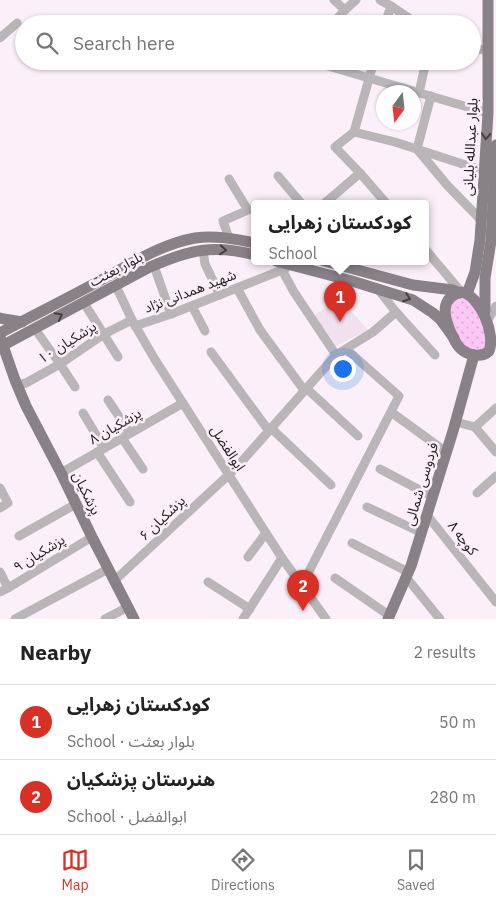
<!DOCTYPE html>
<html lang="en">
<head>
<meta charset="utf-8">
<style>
	:root { --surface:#fff; --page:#f6f6f6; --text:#222; --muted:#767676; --line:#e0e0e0; --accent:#d93025 }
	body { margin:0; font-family:"IBM Plex Sans","Noto Sans Arabic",sans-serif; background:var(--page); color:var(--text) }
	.compass { position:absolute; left:376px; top:85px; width:45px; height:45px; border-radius:50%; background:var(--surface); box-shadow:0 1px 4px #0004; rotate:195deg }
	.you { position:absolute; left:342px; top:368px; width:18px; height:18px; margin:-12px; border:4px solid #fff; border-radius:50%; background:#1a73e8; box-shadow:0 0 0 8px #1a73e833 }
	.badge { display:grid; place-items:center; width:32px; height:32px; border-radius:50%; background:var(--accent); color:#fff; font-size:16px; font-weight:700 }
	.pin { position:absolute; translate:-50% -41px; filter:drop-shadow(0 1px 2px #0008) }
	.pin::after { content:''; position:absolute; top:26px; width:18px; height:15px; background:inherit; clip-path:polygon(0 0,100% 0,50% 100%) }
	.popup { position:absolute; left:251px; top:200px; width:178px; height:65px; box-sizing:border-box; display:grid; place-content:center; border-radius:5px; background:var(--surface); filter:drop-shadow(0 1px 4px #0005); font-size:16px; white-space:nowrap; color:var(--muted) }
	.popup b { font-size:19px; color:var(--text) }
	.popup::after { content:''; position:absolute; left:50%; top:100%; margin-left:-10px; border:10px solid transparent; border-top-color:var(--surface) }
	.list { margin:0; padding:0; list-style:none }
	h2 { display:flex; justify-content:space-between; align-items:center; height:65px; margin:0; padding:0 20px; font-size:21px }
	h2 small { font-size:16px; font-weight:400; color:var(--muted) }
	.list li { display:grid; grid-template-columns:32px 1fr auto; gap:15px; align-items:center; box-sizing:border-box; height:75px; padding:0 20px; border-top:1px solid var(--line) }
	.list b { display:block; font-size:19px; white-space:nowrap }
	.list p { margin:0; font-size:16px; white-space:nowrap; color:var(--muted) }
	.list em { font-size:16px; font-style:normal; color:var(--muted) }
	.icon { flex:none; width:28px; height:28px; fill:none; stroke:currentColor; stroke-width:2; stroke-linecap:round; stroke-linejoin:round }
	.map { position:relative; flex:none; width:496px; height:619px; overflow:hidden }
	.search { position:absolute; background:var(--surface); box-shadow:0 1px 4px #0004; left:15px; right:15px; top:15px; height:55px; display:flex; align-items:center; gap:12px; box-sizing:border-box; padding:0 18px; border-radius:28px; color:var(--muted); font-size:19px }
	.sheet { height:215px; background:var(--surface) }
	nav { display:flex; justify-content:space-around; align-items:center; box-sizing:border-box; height:70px; border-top:1px solid var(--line); background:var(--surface); font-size:14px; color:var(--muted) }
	nav a { display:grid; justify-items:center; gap:2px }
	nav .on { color:var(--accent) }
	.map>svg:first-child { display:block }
	.built { fill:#f1e0ee }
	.grass { fill:url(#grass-dots) }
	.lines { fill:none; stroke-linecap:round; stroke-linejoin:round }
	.minor { stroke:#bab5b9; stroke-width:9 }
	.major { stroke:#898188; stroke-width:11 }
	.oneway { stroke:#453f44 }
	.labels { text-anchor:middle; stroke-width:5; stroke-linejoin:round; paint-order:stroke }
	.street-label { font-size:14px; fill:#201c1f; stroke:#fbf0f9 }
</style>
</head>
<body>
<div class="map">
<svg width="496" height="619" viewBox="0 0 496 619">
	<defs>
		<pattern id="grass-dots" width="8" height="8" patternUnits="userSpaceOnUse" patternTransform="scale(1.25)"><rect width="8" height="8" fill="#fcc7f5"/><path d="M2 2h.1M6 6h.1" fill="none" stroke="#d8aad2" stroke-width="1.8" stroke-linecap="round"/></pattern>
	</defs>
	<rect width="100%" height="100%" fill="#fbf0f9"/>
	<polygon class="built" points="340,299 368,330 336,346 314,315"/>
	<polygon class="grass" points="459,297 469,299 491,336 481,353 468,351 453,329 448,306"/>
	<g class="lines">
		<g class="minor">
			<polyline points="334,0 345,10"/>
			<polyline points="380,0 391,6 418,24"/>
			<polyline points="332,24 345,10 356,0"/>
			<polyline points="385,24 391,6"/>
			<polyline points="0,38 17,23"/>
			<polyline points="472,49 488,50"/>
			<polyline points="311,61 488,113"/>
			<polyline points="419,93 426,61"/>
			<polyline points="431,96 417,149 447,185 482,221"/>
			<polyline points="354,132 395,142 475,168"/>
			<polyline points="354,132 335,147 360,173 386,203"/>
			<polyline points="354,132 374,61"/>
			<polyline points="278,176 301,203"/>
			<polyline points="229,179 248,210 223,221 229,238"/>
			<polyline points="325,203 360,173"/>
			<polyline points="425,249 462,293"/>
			<polyline points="203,250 205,264 220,295"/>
			<polyline points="154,266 171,314"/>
			<polyline points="286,268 282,270 294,292 336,355"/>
			<polyline points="116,286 132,320 154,358 282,558 326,619"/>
			<polyline points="237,288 260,330 304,390"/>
			<polyline points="84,303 118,357"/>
			<polyline points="192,306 205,331"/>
			<polyline points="396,312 435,355"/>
			<polyline points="489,318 496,306"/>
			<polyline points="135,326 171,314 282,270"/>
			<polyline points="35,329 60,364 75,387"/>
			<polyline points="211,352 269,431"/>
			<polyline points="17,385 26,383 60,364 104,334 132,320"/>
			<polyline points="306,388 358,436"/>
			<polyline points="108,400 130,433"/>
			<polyline points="391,412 446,452"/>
			<polyline points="83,413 104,448"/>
			<polyline points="456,422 475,427 496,452"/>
			<polyline points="475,427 496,408"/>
			<polyline points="271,428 331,485"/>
			<polyline points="122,438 143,469"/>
			<polyline points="97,452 130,502"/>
			<polyline points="380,469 433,497"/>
			<polyline points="61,473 183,403"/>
			<polyline points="0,488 8,503 0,508"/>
			<polyline points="477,493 496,476"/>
			<polyline points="367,507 422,533"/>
			<polyline points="427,515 496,602"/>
			<polyline points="19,536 76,504"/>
			<polyline points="352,543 408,572"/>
			<polyline points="248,557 266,533"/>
			<polyline points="0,572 8,588"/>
			<polyline points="406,577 440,619"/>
			<polyline points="335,578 390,616"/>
			<polyline points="114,581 236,468 336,355 373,332 396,312 377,288"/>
			<polyline points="208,582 250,609"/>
			<polyline points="302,585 399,396 346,349"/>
			<polyline points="0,592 8,588 92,537"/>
			<polyline points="15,619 108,569"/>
			<polyline points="105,619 128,607"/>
			<polyline points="243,619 282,558"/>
		</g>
		<g class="major">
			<polyline points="276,261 352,281 413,300 433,313 440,319 454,338"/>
			<polyline points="324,261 413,285 453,290 460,293"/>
			<path d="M462,292c18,4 34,42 27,59 -7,7 -20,5 -28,-2 -5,-4 -7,-10 -10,-16 -7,-16 -12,-36 11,-41z"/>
			<polyline points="467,294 475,272 480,240 488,113 488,0"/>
			<polyline points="485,311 485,278 491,241 496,145"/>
			<polyline points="0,318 4,319 22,322"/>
			<path d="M0,333c34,-18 68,-35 101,-53 30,-16 60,-36 94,-42 20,-3 40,1 60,5"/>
			<polyline points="0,337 15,380 26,406 61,473 92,537 134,619"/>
			<path d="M0,347l150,-80c39,-17 63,-23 105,-12"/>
			<polyline points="388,619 411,566 453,431 474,355"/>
		</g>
	</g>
	<defs><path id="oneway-chevron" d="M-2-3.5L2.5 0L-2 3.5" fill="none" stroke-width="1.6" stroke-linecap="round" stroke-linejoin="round" transform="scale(1.25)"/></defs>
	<g class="oneway">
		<use href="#oneway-chevron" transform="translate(486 136) rotate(93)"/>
		<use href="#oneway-chevron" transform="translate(223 250) rotate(5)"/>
		<use href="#oneway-chevron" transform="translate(407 298) rotate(20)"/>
		<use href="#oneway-chevron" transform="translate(59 316) rotate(-28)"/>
	</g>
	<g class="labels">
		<g class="street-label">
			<text transform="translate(470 147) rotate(-87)" y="5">بلوار عبدالله بلیانی</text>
			<text transform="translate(116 269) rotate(-28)" y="5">بلوار بعثت</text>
			<text transform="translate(190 291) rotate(-21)" y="5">شهید همدانی نژاد</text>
			<text transform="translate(67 342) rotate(-32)" y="5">پزشکیان ۱۰</text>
			<text transform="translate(115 426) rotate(-30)" y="5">پزشکیان ۸</text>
			<text transform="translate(228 448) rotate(57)" y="5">ابوالفضل</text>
			<text transform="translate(421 484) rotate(-73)" y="5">فردوسی شمالی</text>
			<text transform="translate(87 493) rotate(64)" y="5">پزشکیان</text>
			<text transform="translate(162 518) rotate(-44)" y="5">پزشکیان ۶</text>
			<text transform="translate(463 538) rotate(52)" y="5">کوچه ۸</text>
			<text transform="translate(39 553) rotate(-32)" y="5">پزشکیان ۹</text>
		</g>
	</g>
</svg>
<svg class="compass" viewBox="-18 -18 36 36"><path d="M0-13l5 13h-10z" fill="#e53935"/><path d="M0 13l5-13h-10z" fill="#767676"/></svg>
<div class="you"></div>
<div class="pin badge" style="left:340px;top:322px">1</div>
<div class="popup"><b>کودکستان زهرایی</b>School</div>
<div class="pin badge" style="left:303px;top:611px">2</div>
<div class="search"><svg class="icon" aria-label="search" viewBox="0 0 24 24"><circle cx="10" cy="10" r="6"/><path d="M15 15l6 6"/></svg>Search here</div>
</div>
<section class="sheet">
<h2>Nearby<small>2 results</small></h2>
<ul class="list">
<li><span class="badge">1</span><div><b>کودکستان زهرایی</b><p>School · بلوار بعثت</p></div><em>50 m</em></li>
<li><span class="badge">2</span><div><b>هنرستان پزشکیان</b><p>School · ابوالفضل</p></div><em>280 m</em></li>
</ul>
</section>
<nav>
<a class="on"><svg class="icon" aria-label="map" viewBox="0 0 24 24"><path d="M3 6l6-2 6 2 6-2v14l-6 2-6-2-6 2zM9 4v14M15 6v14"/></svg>Map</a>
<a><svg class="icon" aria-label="directions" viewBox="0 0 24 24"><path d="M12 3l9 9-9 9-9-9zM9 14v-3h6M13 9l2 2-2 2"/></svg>Directions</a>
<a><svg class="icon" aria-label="saved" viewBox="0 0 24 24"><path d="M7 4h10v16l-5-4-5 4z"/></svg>Saved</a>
</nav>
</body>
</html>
